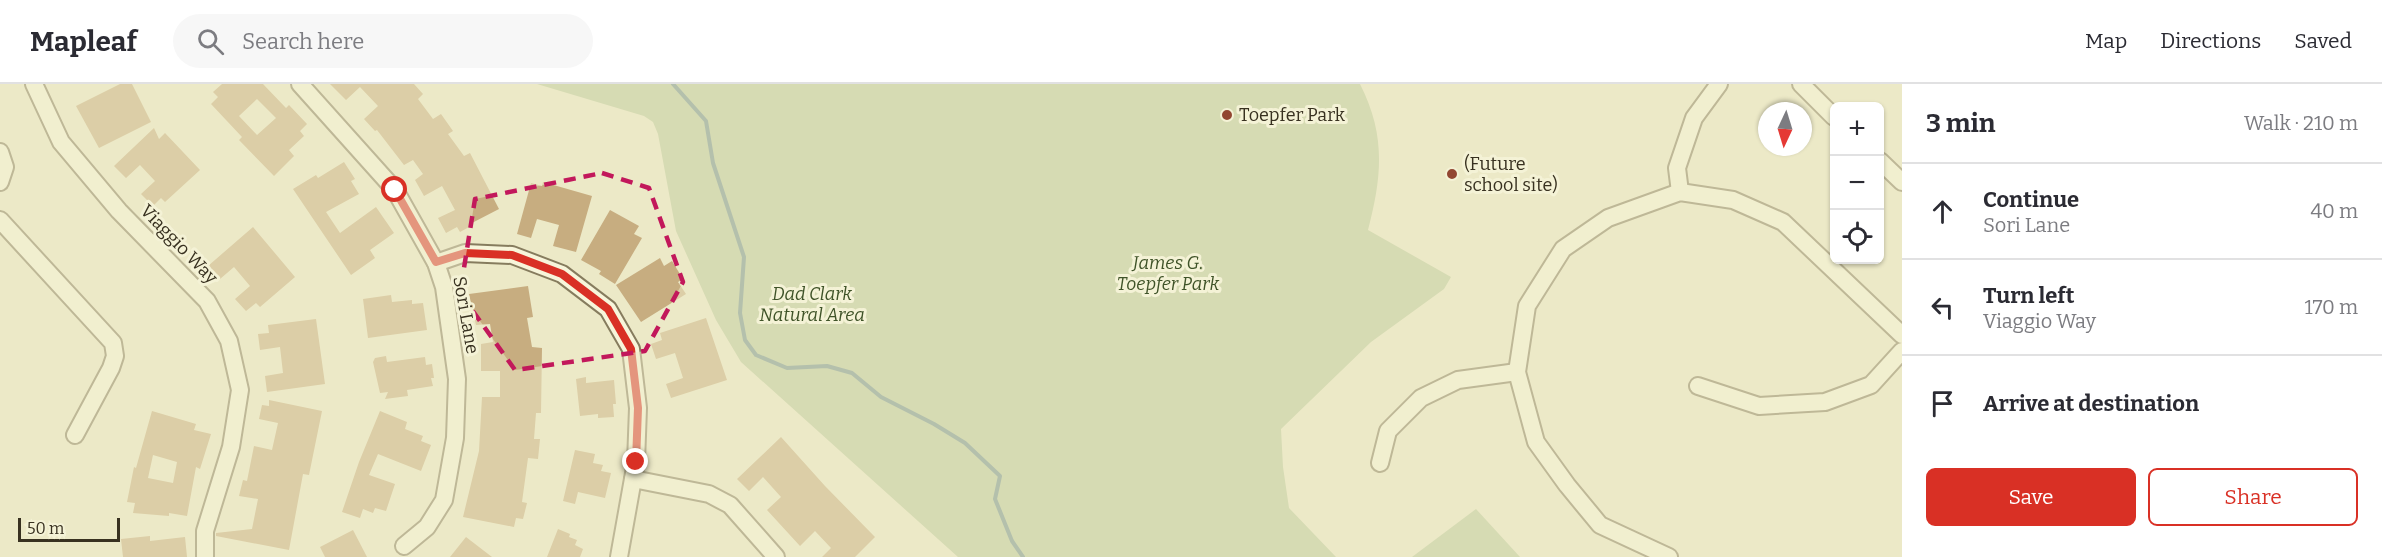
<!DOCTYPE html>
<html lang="en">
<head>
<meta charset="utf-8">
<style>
	:root { --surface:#fff; --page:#f7f7f7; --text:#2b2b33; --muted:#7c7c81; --line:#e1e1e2; --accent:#d93025 }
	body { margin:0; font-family:Bitter,serif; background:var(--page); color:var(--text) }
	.controls { position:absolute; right:18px; top:18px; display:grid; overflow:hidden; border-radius:9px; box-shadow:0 2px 4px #0004 }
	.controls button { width:54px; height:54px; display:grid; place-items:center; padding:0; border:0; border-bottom:2px solid var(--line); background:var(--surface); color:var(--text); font:30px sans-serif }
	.compass { position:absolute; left:1758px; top:18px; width:54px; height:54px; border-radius:50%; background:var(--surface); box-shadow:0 2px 4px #0004; rotate:184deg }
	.scale { position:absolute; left:18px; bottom:15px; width:102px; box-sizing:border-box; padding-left:6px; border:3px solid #383120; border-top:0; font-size:16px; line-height:21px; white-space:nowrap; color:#383120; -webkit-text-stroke:4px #f4f2d6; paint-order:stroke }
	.stop { position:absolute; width:18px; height:18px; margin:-14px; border:4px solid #d93025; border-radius:50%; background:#fff }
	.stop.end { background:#d93025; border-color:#fff; box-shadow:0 2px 6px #0008 }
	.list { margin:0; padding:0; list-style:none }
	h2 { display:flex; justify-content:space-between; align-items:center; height:78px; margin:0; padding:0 24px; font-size:26px }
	h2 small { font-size:20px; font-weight:400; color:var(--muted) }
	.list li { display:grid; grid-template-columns:39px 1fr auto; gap:18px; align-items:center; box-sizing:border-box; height:96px; padding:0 24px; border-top:2px solid var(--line) }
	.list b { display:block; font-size:22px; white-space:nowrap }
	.list p { margin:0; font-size:20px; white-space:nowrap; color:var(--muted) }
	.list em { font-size:20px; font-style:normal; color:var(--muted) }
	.actions { display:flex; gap:12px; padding:18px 24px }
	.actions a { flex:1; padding:14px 0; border:2px solid var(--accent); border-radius:9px; text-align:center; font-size:21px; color:var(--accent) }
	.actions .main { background:var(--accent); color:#fff }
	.icon { flex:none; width:33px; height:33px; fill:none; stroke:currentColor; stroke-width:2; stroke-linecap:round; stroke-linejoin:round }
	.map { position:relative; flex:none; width:1902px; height:473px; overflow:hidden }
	header { display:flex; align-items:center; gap:36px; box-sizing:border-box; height:84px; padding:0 30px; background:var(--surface); border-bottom:2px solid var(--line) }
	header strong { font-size:28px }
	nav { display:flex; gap:33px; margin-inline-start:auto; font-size:21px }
	.search { width:420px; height:54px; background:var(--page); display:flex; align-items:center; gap:15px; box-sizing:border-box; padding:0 21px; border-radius:33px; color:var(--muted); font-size:22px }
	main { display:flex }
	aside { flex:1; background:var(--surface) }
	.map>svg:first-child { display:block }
	.green { fill:#bac99c }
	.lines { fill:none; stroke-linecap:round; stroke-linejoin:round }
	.stream { stroke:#6f8e8d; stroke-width:4 }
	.building { fill:#c7ad80; fill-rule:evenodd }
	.minor-casing { stroke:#867c5e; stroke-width:20 }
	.minor { stroke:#f7f5da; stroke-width:16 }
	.route { stroke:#d93025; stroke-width:8 }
	.marked { fill:none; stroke:#c2185b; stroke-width:4.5; stroke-dasharray:12 8; stroke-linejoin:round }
	.poi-dot { fill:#924631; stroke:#f4f2d6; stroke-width:2 }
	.labels { text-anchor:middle; stroke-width:6; stroke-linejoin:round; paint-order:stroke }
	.poi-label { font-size:18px; fill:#383120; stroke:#f4f2d6; text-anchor:start }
	.street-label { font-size:18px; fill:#383120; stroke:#f4f2d6 }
	.park-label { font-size:18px; font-style:italic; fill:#3f5328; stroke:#f4f2d6 }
</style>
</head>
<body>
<header>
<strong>Mapleaf</strong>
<div class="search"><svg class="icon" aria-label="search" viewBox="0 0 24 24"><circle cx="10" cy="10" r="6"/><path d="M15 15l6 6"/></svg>Search here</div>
<nav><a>Map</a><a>Directions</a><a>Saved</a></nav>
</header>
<main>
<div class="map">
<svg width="1902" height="473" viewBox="0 0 1902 473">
	<rect width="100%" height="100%" fill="#ece9c7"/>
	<g class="green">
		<path d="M537,0h823c26,51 22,92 8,146l83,47 -7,12 -73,53 -90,87 2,38 6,41 47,49h-378l-217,-195 -25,-42 -40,-89 -18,-97 -5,-12 -9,-6z"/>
		<polygon points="1476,425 1520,473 1412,473"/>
	</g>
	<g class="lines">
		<polyline class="stream" points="673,0 706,37 713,79 744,173 740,229 745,256 756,271 787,284 827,282 852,289 881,313 934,340 965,359 1000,392 995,415 1012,457 1023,473"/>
	</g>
	<g class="building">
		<polygon points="120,0 132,0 151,38 99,64 76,22"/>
		<path d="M222,0h41l23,24 3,-3 18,19 -7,7 4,5 -15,14 5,6 -20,20 -35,-36 3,-3 -31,-33 7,-7 -5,-5zM257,15l19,19 -19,17 -18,-19z"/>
		<polygon points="330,0 414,0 423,10 418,15 433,35 441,30 453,47 448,50 464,72 470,69 499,125 470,140 471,142 460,148 457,143 446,149 438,134 455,126 442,102 424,112 415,96 423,90 413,76 404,81 377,46 375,47 364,35 378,22 360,3 346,16"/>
		<polygon points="154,44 159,55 165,49 200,86 165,118 161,114 153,122 141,110 155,97 140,81 126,94 114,82"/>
		<polygon points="344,78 355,95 351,97 359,110 326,128 340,149 376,123 394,149 370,166 375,174 351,191 293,105 316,91 318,94"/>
		<polygon points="543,98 592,112 576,168 553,162 559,141 537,135 531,154 517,150 531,99 542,102"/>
		<polygon points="610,126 639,142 634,150 642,154 615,200 599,190 601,187 581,176"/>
		<polygon points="253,143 295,193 260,223 256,219 246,227 235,215 250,202 234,183 220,195 208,182"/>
		<polygon points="660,174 664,182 672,177 683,195 678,198 686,210 641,238 616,201"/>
		<polygon points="528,202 533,233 527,234 532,263 542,264 541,329 536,329 534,355 540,355 538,375 528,374 522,418 527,419 523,435 516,434 514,443 463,433 479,367 482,313 500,313 500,287 481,287 481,260 493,258 490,240 476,241 469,210"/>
		<polygon points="391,211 392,218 412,216 412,220 423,219 427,246 368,254 363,215"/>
		<polygon points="706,234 727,296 671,314 666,300 683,294 675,269 656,275 651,260 662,256 660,249"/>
		<polygon points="316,235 325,300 267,308 265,292 283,289 280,263 260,266 258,250 269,249 268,241"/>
		<polygon points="386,272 387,278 425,273 426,281 432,280 434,294 431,294 433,302 407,306 408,312 385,315 388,308 380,309 373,278 375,274"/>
		<polygon points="586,293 586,299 614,296 616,320 613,320 614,333 598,334 598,330 580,332 576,295"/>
		<polygon points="269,316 322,327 309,391 303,390 289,466 216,452 216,449 252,445 258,415 239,412 243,396 247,397 254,362 272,366 278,339 259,335 262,321 269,322"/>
		<path d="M152,327l44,13 -2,6 17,4 -11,35 -4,-2 -9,49 -18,-3v3l-36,-3 2,-10 -8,-1 7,-35 2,1zM153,371l24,7 -4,21 -25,-5z"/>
		<polygon points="380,327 407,338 405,345 423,352 421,357 431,361 421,387 378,370 369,391 395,400 386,427 375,424 373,429 363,425 360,434 342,428 359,378"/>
		<polygon points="781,353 825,402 875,453 855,473 822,473 831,464 815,447 800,462 767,426 781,413 763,393 749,407 737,395"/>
		<polygon points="575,366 595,370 593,379 603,381 601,387 611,389 605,414 578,408 575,420 563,417"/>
		<polygon points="558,445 570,450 569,453 577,456 575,461 583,465 580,473 547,473"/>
		<polygon points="353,446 367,473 325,473 320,463"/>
		<polygon points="150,452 150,457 185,453 187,473 123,473 121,455"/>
		<polygon points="466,453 492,473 450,473"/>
	</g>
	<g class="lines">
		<defs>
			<g id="minor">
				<polyline points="34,0 61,58 119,127 207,217 229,257 240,306 231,363 205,447 205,473"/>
				<polyline points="300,0 395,106 436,179 444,203 457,295 455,354 444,416 427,443 404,462"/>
				<polyline points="1801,0 1834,33"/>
				<polyline points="0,68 5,83 0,98"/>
				<polyline points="1880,77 1902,98"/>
				<polyline points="1680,108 1677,84 1694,34 1719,0"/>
				<polyline points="0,136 113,259 115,272 111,284 75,351"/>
				<polyline points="436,179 465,169 512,171 562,190 608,225 631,265 638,324 636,378 619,473"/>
				<polyline points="1698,302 1759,322 1825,318 1871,301 1902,267"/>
				<polyline points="1380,379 1388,347 1421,314 1458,296 1517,288"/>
				<polyline points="633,395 709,410 730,421 776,473"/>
				<polyline points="1669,473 1600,441 1567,401 1536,358 1517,288 1527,222 1563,165 1608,134 1680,108 1733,116 1783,138 1902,251"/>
			</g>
		</defs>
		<use href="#minor" class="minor-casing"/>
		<use href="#minor" class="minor"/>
	</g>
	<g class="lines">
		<polyline class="route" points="395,106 436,178 465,169 512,171 562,190 608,225 631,265 638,324 636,378"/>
	</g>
	<path d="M0 0H1902V473H0ZM602,89l47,15 34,94 -38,69 -130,19 -55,-77 15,-94z" fill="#ece9c7" fill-opacity=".55" fill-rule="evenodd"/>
	<path class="marked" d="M602,89l47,15 34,94 -38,69 -130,19 -55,-77 15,-94z"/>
	<g class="poi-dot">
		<circle cx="1227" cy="31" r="6"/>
		<circle cx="1452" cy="90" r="6"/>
	</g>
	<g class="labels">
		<g class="poi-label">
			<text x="1239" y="37">Toepfer Park</text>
			<text x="1464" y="86">(Future<tspan x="1464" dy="21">school site)</tspan></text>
		</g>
		<g class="street-label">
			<text transform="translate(179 160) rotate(46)" y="6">Viaggio Way</text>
			<text transform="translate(466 231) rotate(80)" y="6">Sori Lane</text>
		</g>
		<g class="park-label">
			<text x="1168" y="185">James G.<tspan x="1168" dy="21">Toepfer Park</tspan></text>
			<text x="812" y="216">Dad Clark<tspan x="812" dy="21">Natural Area</tspan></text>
		</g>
	</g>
</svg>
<div class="controls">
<button>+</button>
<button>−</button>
<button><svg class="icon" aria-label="locate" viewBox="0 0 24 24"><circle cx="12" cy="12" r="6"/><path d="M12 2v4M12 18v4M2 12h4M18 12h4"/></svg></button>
</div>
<svg class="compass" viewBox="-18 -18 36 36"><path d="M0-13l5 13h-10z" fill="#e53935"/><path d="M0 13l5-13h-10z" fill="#7c7c81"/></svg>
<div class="scale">50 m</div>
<div class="stop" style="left:395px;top:106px"></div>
<div class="stop end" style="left:636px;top:378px"></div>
</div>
<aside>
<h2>3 min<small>Walk · 210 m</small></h2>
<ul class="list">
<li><svg class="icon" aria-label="ahead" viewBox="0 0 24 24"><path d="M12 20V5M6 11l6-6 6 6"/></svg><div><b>Continue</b><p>Sori Lane</p></div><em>40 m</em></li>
<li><svg class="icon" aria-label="left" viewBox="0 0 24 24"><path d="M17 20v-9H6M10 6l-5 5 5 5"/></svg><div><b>Turn left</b><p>Viaggio Way</p></div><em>170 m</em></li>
<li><svg class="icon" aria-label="arrive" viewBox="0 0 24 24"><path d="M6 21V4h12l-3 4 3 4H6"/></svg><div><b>Arrive at destination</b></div></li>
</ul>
<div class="actions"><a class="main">Save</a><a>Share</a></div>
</aside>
</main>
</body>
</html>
